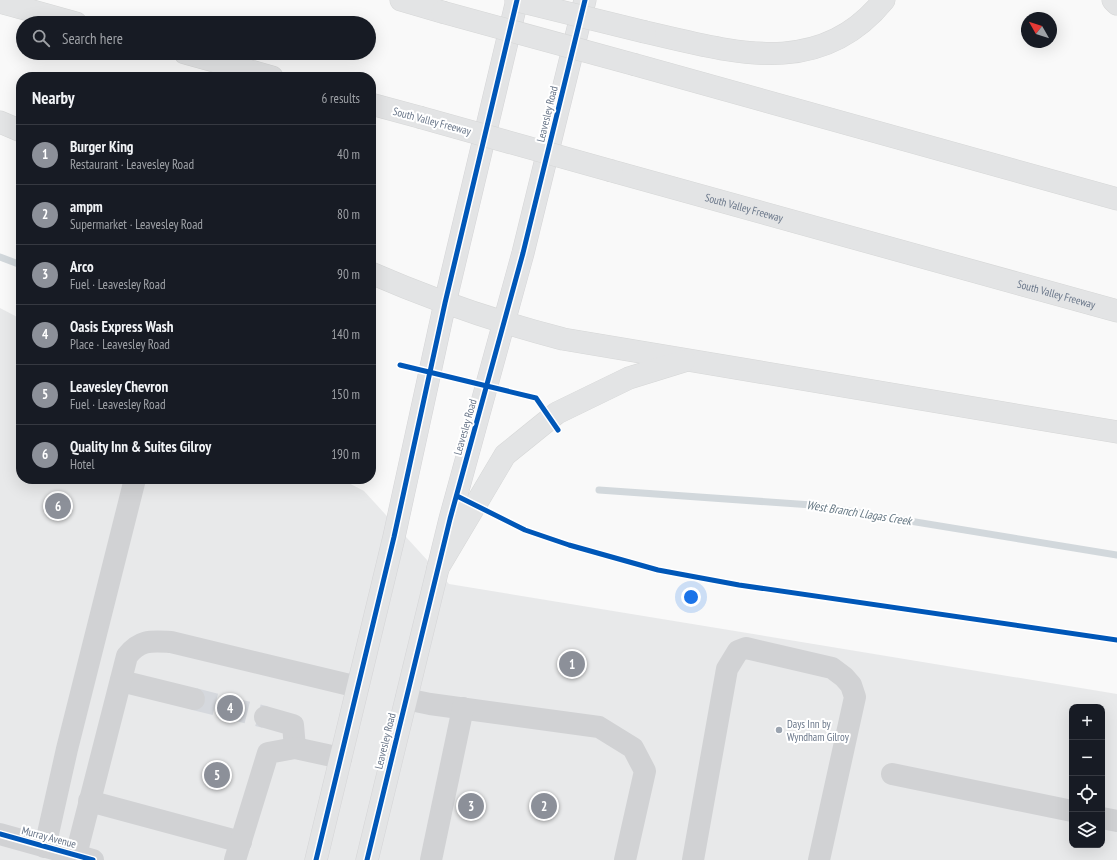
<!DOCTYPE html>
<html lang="en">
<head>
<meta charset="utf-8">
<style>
	:root { --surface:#171b24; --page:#242831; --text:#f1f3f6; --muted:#9ea1a6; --line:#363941; --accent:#8c9099 }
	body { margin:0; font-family:"PT Sans Narrow",sans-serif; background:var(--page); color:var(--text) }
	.controls { position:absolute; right:12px; bottom:12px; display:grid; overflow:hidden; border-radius:8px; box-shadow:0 4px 16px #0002 }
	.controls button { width:36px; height:36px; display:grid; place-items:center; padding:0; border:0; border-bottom:1px solid var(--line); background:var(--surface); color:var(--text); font:20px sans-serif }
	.compass { position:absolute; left:1021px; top:12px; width:36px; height:36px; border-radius:50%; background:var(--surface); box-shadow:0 4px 16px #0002; rotate:309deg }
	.you { position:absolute; left:691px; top:597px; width:14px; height:14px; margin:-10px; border:3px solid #fff; border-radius:50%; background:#1a73e8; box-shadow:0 0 0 6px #1a73e833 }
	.badge { display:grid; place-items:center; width:26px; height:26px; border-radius:50%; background:var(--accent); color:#fff; font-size:13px; font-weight:700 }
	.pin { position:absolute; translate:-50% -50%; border:2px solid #fff; box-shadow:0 1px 4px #0006 }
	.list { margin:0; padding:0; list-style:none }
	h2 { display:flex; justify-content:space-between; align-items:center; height:52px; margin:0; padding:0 16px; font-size:17px }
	h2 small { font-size:13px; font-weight:400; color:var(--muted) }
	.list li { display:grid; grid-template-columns:26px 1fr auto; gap:12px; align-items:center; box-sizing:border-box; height:60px; padding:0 16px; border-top:1px solid var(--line) }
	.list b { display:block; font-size:15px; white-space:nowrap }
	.list p { margin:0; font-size:13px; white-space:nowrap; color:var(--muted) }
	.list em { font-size:13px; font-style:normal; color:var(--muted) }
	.icon { flex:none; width:22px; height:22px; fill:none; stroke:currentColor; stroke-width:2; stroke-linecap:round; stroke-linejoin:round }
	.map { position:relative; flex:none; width:1117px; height:860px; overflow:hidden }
	.search { position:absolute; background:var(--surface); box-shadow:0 4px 16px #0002; left:16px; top:16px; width:360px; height:44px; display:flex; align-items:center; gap:10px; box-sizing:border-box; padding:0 14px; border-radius:22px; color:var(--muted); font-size:15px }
	.panel { position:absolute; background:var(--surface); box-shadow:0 4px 16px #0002; left:16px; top:72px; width:360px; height:412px; border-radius:16px }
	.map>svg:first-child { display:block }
	.built { fill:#e8e9ea; fill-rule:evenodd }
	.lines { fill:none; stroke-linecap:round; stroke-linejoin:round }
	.stream { stroke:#d2d8dc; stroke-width:7 }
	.minor-tunnel { stroke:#d5d8dd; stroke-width:22; stroke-dasharray:22 11; stroke-linecap:butt }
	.major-casing { stroke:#d5d5d7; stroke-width:23 }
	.highway-casing { stroke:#d6d7d7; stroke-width:23 }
	.minor { stroke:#d1d2d4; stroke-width:22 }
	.major { stroke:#e3e4e5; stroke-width:22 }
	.highway { stroke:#e3e4e5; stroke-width:22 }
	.highway-bridge-casing { stroke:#d6d7d7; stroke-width:23; stroke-linecap:butt }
	.highway-bridge { stroke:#e3e4e5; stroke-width:22 }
	.cycleway-casing { stroke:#fff; stroke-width:8 }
	.cycleway { stroke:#0057b8; stroke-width:5 }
	.poi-dot { fill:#9ba4b0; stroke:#fff; stroke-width:1.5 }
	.labels { text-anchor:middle; stroke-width:4; stroke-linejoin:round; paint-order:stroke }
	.street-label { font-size:11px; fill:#697689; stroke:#fff }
	.poi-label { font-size:11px; fill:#697689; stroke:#fff; text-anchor:start }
	.water-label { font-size:12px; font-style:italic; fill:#657783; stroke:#fff }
</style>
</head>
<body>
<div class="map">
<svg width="1117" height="860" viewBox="0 0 1117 860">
	<rect width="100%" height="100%" fill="#f9f9f9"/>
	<path class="built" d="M0,308l21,11v160h320l23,12 85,93 668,110v166h-1117zM1072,707h30v138h-30z"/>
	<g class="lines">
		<g class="stream">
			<polyline points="0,257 21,265"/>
			<polyline points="599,490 812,505 1117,555"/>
		</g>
		<polyline class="minor-tunnel" points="194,699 265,717"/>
		<defs>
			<g id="major">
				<polyline points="316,860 394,537 445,303 517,0"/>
				<polyline points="367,860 450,519 523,253 585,0"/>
			</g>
			<g id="highway">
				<polyline points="401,0 442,12"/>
				<polyline points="1113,0 1117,4"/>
				<polyline points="0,2 76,23"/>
				<path d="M645,32c86,19 173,49 239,-32"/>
				<polyline points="185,53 272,77"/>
				<polyline points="636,65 1117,199"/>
				<polyline points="371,104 419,117"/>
				<polyline points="0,122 21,131"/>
				<path id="s1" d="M612,171l505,140"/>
				<path d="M371,273c62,27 126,49 192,66l554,93"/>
				<polyline points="438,568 505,455 557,413 629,378 684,361"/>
			</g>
		</defs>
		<use href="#major" class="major-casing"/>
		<use href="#highway" class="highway-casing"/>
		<g class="minor">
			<polyline points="121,681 194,699"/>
			<polyline points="406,699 430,704 599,727 633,748 645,771 625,860"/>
			<polyline points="265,717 293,725 295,748"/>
			<polyline points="892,774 1072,811"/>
			<polyline points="89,801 241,842"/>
			<polyline points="1102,818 1117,821"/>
			<polyline points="0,834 93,860"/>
			<polyline points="45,847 67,749 135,479"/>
			<path d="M76,855l51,-199c13,-17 25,-15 44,-14l187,45"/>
			<polyline points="235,860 268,753 295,748 341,758"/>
			<polyline points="431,860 463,708"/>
			<polyline points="693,860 727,669 738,651 746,648 832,668 844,677 851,685 855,697 819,860"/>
		</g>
		<use href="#major" class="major"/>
		<use href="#highway" class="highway"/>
		<defs>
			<g id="highway-bridge">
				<polyline points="515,0 645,32"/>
				<polyline points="442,12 636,65"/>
				<polyline points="419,117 612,171"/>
			</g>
		</defs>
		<use href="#highway-bridge" class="highway-bridge-casing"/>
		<use href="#highway-bridge" class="highway-bridge"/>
		<defs>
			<g id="cycleway">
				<polyline points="400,365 536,398 558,430"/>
				<polyline points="457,496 525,530 569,545 658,570 739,585 1117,640"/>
				<polyline points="0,834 93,860"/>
				<polyline points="316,860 394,537 445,303 517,0"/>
				<polyline points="367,860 450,519 523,253 585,0"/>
			</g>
		</defs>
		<use href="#cycleway" class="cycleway-casing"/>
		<use href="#cycleway" class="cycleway"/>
	</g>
	<circle class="poi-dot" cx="779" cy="730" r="4"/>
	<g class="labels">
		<g class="street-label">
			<text transform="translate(547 114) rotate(-76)" y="4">Leavesley Road</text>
			<text transform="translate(432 121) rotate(15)" y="4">South Valley Freeway</text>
			<text dy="4" stroke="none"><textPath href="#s1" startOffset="137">South Valley Freeway</textPath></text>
			<text dy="4" stroke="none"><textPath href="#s1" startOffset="461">South Valley Freeway</textPath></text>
			<text transform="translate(465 427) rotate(-74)" y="4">Leavesley Road</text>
			<text transform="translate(385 741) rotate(-76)" y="4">Leavesley Road</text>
			<text transform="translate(49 837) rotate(15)" y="4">Murray Avenue</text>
		</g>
		<g class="poi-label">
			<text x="787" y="728">Days Inn by<tspan x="787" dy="13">Wyndham Gilroy</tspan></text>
		</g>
		<g class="water-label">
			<text transform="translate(859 513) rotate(9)" y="4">West Branch Llagas Creek</text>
		</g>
	</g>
</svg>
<div class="controls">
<button>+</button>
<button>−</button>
<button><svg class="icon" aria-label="locate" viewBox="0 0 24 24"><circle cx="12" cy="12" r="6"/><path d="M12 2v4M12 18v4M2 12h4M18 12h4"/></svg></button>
<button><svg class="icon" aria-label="layers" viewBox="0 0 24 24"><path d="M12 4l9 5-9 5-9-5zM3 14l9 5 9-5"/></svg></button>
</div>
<svg class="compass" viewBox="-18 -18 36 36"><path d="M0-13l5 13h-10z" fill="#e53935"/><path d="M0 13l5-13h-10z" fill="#9ea1a6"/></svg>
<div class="you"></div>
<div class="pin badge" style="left:572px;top:664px">1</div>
<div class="pin badge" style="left:544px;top:806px">2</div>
<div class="pin badge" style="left:471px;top:806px">3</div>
<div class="pin badge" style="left:230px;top:708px">4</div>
<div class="pin badge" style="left:217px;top:775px">5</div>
<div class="pin badge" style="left:58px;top:506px">6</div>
<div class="search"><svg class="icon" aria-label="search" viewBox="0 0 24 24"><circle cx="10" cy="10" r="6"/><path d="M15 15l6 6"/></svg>Search here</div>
<section class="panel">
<h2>Nearby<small>6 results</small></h2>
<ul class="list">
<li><span class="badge">1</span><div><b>Burger King</b><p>Restaurant · Leavesley Road</p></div><em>40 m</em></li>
<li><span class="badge">2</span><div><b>ampm</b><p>Supermarket · Leavesley Road</p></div><em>80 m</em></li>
<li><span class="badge">3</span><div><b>Arco</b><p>Fuel · Leavesley Road</p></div><em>90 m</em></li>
<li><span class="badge">4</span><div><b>Oasis Express Wash</b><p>Place · Leavesley Road</p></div><em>140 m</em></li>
<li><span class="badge">5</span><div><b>Leavesley Chevron</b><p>Fuel · Leavesley Road</p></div><em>150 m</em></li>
<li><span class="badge">6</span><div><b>Quality Inn &amp; Suites Gilroy</b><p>Hotel</p></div><em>190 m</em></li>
</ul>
</section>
</div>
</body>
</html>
